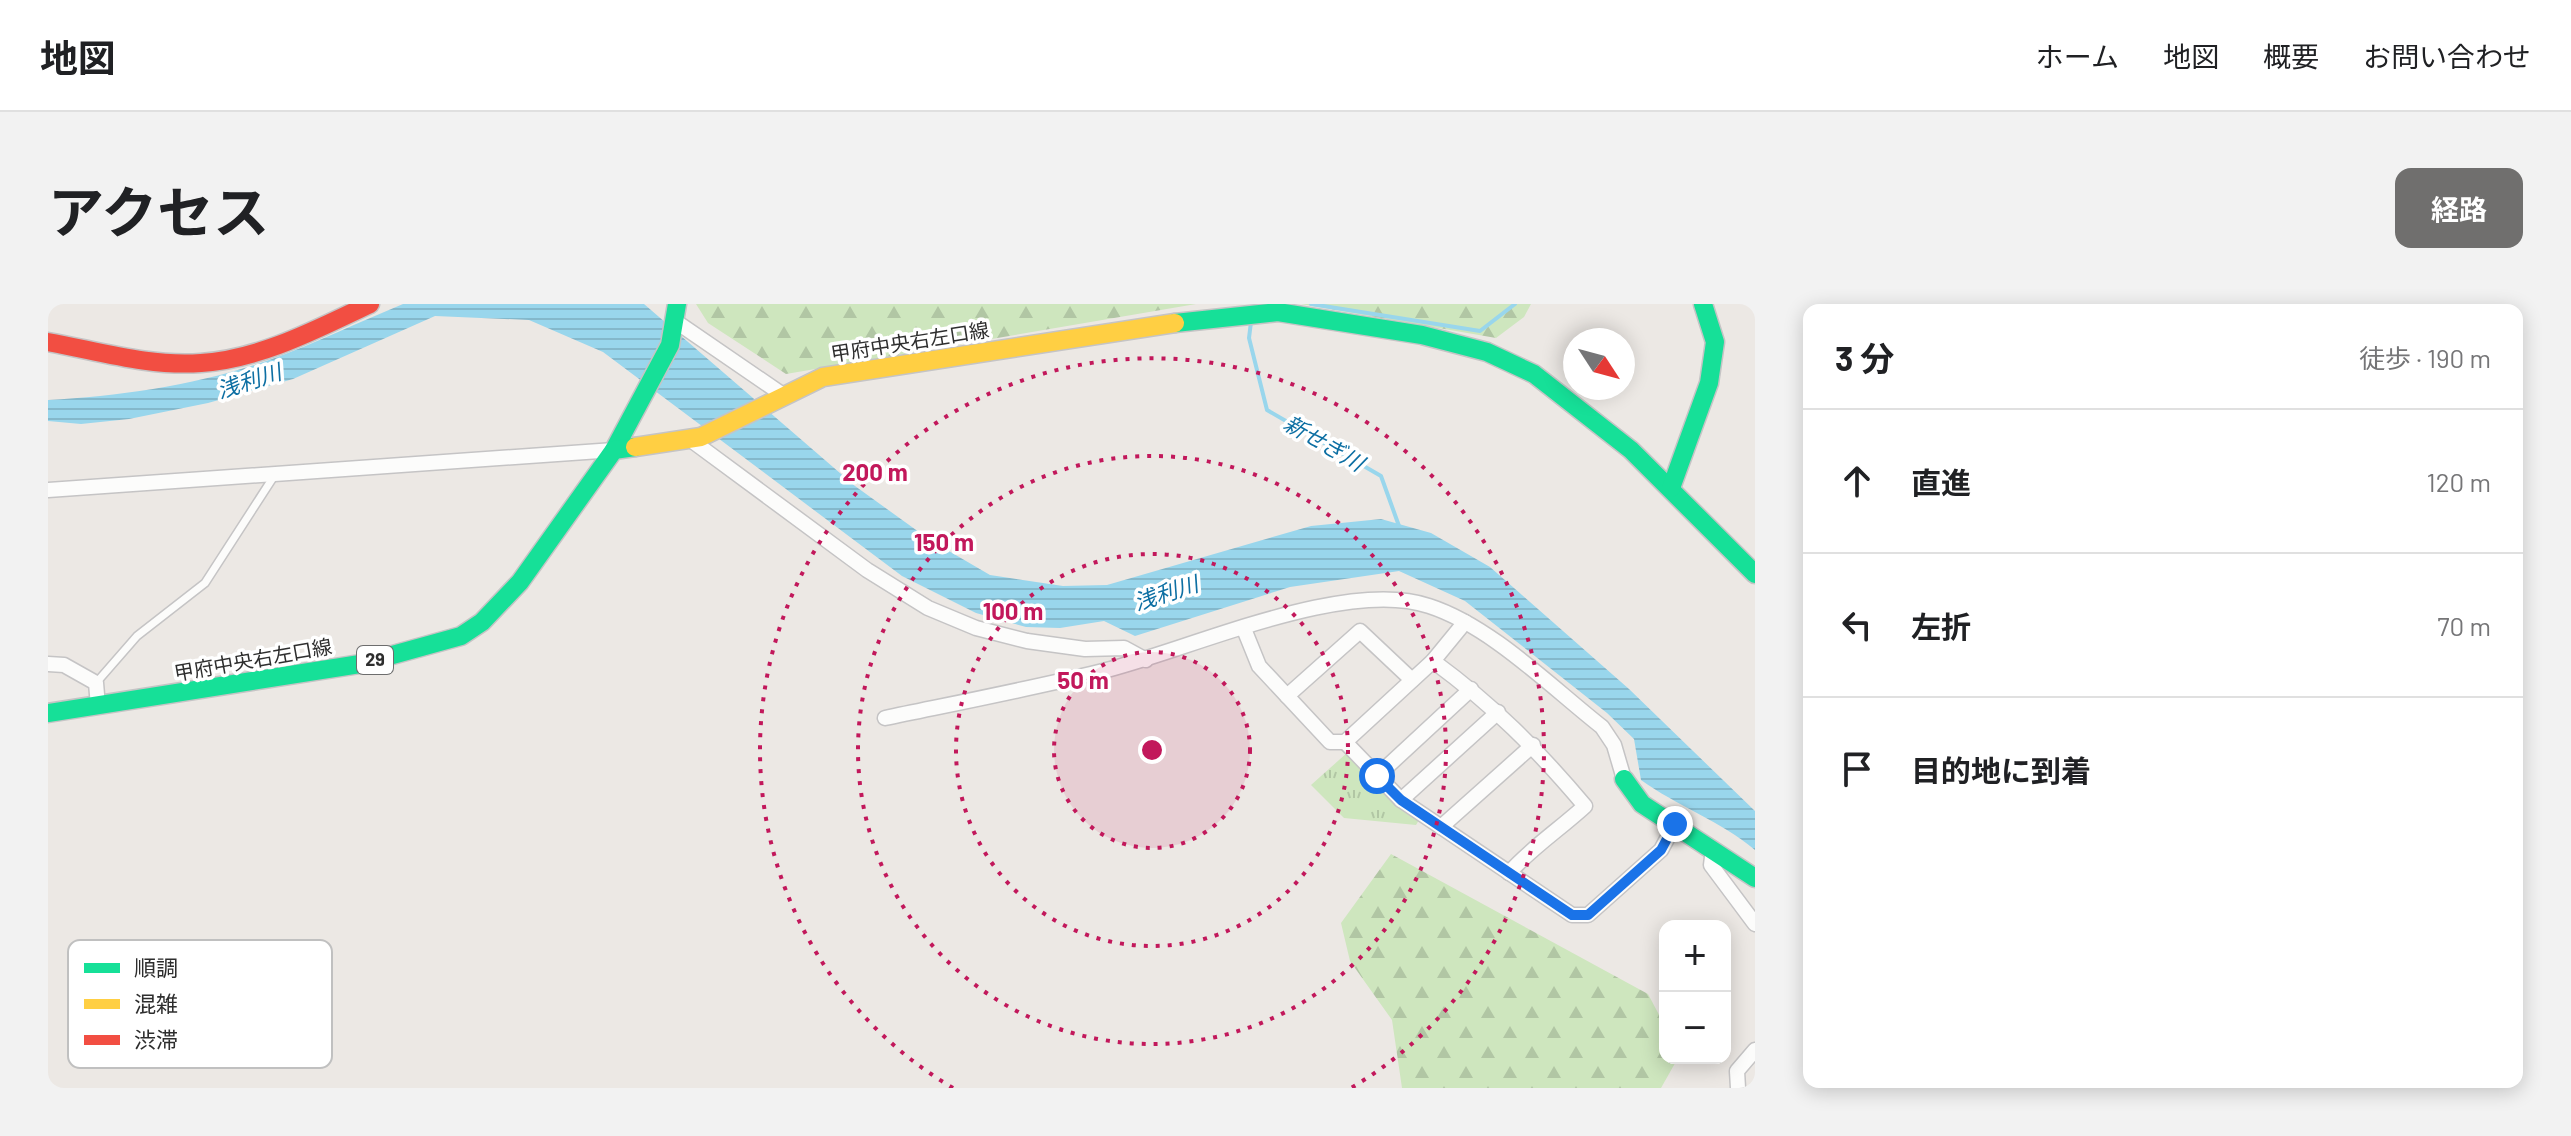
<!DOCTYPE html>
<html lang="ja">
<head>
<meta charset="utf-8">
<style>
	:root { --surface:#fff; --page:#f2f2f2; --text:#202124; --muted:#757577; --line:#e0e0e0; --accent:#706f6e }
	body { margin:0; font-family:Barlow,"Noto Sans JP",sans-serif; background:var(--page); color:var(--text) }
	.controls { position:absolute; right:24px; bottom:24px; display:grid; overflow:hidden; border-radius:16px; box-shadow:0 4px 20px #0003 }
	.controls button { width:72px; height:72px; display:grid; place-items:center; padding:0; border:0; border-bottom:2px solid var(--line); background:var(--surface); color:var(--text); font:40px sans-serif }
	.compass { position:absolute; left:1515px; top:24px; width:72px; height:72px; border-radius:50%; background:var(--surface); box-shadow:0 4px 20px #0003; rotate:126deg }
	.stop { position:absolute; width:24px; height:24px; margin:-18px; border:6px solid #1a73e8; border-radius:50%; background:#fff }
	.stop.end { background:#1a73e8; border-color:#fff; box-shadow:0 2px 8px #0008 }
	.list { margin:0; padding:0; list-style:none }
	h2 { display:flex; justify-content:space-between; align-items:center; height:104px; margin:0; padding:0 32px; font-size:34px }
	h2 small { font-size:26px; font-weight:400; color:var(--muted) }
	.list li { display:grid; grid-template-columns:52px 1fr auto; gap:24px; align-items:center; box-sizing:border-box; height:144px; padding:0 32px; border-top:2px solid var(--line) }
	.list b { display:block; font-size:30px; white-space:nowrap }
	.list em { font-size:26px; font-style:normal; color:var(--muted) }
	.icon { flex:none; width:44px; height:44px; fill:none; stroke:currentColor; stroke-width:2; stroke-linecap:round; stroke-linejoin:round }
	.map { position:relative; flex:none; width:1707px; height:784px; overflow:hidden; border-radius:16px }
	header { display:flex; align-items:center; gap:48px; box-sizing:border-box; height:112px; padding:0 40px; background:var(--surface); border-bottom:2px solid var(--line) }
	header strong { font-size:38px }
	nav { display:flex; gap:44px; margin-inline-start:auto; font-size:28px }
	.intro { display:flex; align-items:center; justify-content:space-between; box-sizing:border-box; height:192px; padding:0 48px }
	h1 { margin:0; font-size:56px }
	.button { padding:20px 36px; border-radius:16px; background:var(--accent); color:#fff; font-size:28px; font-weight:700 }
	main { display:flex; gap:48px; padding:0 48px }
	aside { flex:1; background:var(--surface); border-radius:16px; box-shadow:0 4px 20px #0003 }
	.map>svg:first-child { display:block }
	.grass { fill:url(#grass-tufts) }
	.forest { fill:url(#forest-firs) }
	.water { fill:url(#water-rules) }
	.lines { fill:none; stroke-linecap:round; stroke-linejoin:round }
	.stream { stroke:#99d6ec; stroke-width:4 }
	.lane-casing { stroke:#c5c4c5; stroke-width:10 }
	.street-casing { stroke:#c5c4c5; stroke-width:17 }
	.fast-casing { stroke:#c5c4c5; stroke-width:21 }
	.slow-casing { stroke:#c5c4c5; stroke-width:21 }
	.jam-casing { stroke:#c5c4c5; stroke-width:21 }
	.lane { stroke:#fcfcfb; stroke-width:7 }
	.street { stroke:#fcfcfb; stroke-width:14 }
	.fast { stroke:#16e098; stroke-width:18 }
	.slow { stroke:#ffcf43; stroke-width:18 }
	.jam { stroke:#f24e42; stroke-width:18 }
	.route { stroke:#1a73e8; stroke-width:10 }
	.ring { fill:none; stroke:#c2185b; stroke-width:4; stroke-dasharray:4 8 }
	.labels { text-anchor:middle; stroke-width:7; stroke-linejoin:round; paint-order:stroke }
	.shield { fill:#fff; stroke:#6d6d6d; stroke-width:2 }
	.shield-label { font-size:18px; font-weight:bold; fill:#2e2e2e }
	.street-label { font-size:20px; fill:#2e2e2e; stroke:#fff }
	.water-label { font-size:22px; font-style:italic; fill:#0d6fa3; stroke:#fff }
	.key { fill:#fff; stroke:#c0c0c0; stroke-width:2 }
	.key-label { font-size:22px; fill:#2e2e2e }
	.centre { fill:#c2185b; stroke:#fff; stroke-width:4 }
	.ring-label { font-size:24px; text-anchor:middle; font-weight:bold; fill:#c2185b; stroke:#fff; stroke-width:7; stroke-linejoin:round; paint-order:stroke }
</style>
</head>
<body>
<header>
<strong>地図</strong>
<nav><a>ホーム</a><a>地図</a><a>概要</a><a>お問い合わせ</a></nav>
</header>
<div class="intro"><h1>アクセス</h1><a class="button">経路</a></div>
<main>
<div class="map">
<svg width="1707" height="784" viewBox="0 0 1707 784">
	<defs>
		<pattern id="grass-tufts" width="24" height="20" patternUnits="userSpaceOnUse" patternTransform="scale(2)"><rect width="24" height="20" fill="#cee6be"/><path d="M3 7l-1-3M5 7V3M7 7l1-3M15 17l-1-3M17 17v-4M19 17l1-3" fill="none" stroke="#b1c6a4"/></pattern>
		<pattern id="forest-firs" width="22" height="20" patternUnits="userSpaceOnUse" patternTransform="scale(2)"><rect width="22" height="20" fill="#cee6be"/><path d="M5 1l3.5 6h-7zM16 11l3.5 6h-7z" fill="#b1c6a4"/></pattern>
		<pattern id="water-rules" width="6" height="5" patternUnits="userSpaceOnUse" patternTransform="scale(2)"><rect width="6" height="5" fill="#99d6ec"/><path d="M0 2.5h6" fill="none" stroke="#84b8cb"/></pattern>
	</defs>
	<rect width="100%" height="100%" fill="#ece8e4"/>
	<polygon class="grass" points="1300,448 1371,516 1368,521 1296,514 1263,481"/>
	<g class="forest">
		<polygon points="648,0 1148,0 738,70 660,19"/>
		<polygon points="1253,0 1483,0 1476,13 1448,34"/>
		<polygon points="1343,550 1600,690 1617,722 1617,754 1630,754 1613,784 1354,784 1344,716 1302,657 1293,619"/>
	</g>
	<path class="water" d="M355,0h241l211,182 75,54 60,35 73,11 44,-1 204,-59 70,-7 50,14 59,34 139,122 126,122v39c-34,-29 -78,-44 -114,-70l-7,-41 -27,-26 -142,-112 -66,-30 -109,16 -155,49 -31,-15 -44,7 -34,-1 -50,-14 -74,-37 -299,-224 -74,-32 -94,-4 -142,63 -85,24 -79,16 -48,5 -33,-3v-21c74,-4 154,-16 224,-41 44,-16 87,-37 131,-55z"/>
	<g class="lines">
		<g class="stream">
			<polyline points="1263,0 1432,27 1467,0"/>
			<polyline points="1203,18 1201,34 1219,106 1333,172 1351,222"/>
		</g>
		<defs>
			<polyline id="lane" points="48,379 89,332 157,279 228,169"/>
			<g id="street">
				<polyline points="630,19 735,91"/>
				<polyline points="643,136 819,266 880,304 928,324 979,337 1037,345 1076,344 1098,356"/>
				<polyline points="0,186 566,146"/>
				<polyline points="1196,325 1211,362 1282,438 1297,438 1385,357 1417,318"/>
				<path d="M1385,357c60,44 104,88 152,145 -25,23 -54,42 -76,67"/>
				<polyline points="0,360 16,361 48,379 50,402"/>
				<polyline points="1239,392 1312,327 1364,376"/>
				<path d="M837,414c72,-15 144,-29 214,-46 88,-21 246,-95 330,-66 62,20 122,81 173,121l12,18 10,34"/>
				<polyline points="1297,438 1353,496 1524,611 1540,611 1613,546 1627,520"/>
				<polyline points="1329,472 1423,385"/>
				<polyline points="1353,496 1450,408"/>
				<polyline points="1393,523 1485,441"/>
				<polyline points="1665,545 1663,561 1707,620"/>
				<polyline points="1690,784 1689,767 1707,746"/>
			</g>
			<g id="fast">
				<polyline points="1127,19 1230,8 1374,31 1439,48 1486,70 1583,146 1707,270"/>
				<polyline points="566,146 622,41 629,0"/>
				<polyline points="1623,184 1661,79 1667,38 1655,0"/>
				<polyline points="0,409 312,360 413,332 434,318 472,278 566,146 587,143"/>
				<polyline points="1576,475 1594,500 1707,574"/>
			</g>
			<polyline id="slow" points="587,143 653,133 775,73 1127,19"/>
			<path id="jam" d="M0,38c50,9 102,25 153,21 60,-4 116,-34 169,-59"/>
		</defs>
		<use href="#lane" class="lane-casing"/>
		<use href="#street" class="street-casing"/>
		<use href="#fast" class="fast-casing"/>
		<use href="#slow" class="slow-casing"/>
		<use href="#jam" class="jam-casing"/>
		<use href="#lane" class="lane"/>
		<use href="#street" class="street"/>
		<use href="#fast" class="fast"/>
		<use href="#slow" class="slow"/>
		<use href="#jam" class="jam"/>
	</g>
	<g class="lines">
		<polyline class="route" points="1329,472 1353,496 1524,611 1540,611 1613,546 1627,520"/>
	</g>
	<circle cx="1104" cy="446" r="98" fill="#c2185b" fill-opacity=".12"/>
	<g class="ring">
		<circle cx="1104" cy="446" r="98"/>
		<circle cx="1104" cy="446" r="196"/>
		<circle cx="1104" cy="446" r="294"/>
		<path d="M905 784A392 392 0 1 1 1303 784"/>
	</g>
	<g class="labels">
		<rect class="shield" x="309" y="342" width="36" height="28" rx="6"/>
		<g class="shield-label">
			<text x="327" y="362">29</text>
		</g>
		<g class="street-label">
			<text transform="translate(862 38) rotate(-9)" y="7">甲府中央右左口線</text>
			<text transform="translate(205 356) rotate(-10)" y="7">甲府中央右左口線</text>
		</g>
		<g class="water-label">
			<text transform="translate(201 77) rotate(-18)" y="8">浅利川</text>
			<text transform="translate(1276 139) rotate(30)" y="8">新せぎ川</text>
			<text transform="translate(1118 289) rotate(-18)" y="8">浅利川</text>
		</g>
	</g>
	<rect x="20" y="636" width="264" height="128" rx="12" class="key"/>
	<rect x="36" y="659" width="36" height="10" fill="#16e098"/>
	<rect x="36" y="695" width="36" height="10" fill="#ffcf43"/>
	<rect x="36" y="731" width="36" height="10" fill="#f24e42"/>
	<g class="key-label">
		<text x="86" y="672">順調</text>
		<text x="86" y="708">混雑</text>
		<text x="86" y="744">渋滞</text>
	</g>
	<circle cx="1104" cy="446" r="12" class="centre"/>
	<g class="ring-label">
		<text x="827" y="177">200 m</text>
		<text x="896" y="247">150 m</text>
		<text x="965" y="316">100 m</text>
		<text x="1035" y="385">50 m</text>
	</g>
</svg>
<div class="controls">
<button>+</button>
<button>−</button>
</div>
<svg class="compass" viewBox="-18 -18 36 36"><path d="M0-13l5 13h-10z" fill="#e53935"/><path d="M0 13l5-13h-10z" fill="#757577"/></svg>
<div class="stop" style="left:1329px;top:472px"></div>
<div class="stop end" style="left:1627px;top:520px"></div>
</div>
<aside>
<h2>3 分<small>徒歩 · 190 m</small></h2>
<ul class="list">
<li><svg class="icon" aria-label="ahead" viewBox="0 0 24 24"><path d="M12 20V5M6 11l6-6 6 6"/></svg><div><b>直進</b></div><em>120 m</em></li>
<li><svg class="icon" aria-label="left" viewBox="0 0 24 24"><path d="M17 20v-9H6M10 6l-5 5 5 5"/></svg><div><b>左折</b></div><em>70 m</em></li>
<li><svg class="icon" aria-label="arrive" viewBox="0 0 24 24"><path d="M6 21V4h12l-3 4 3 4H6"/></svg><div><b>目的地に到着</b></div></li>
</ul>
</aside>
</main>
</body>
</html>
